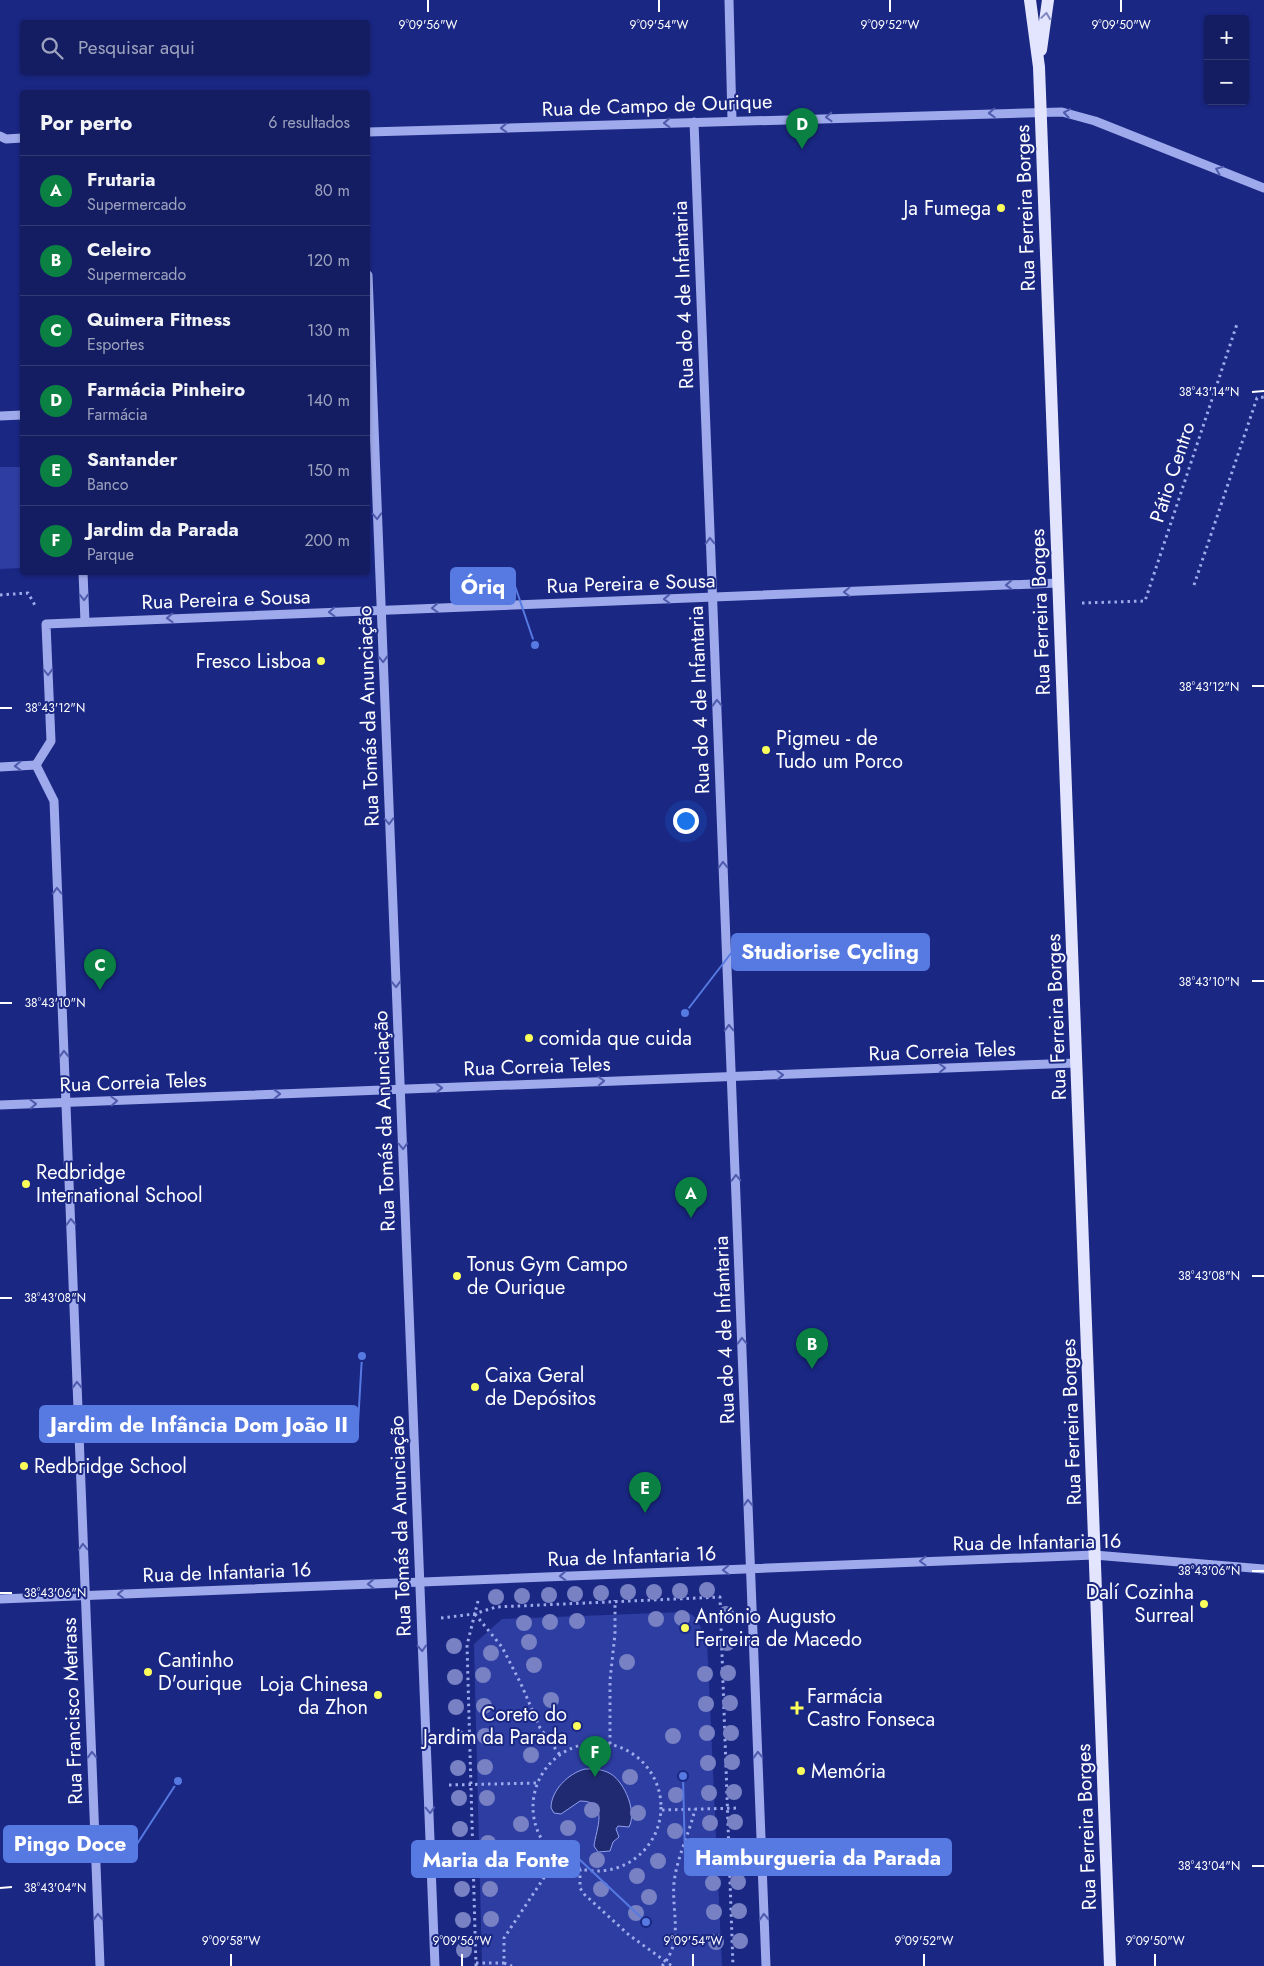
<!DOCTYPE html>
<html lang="pt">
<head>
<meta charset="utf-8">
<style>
	:root { --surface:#141d62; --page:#212a6b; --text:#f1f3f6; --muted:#9da2be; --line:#333b77; --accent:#0b8043 }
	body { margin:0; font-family:Jost,sans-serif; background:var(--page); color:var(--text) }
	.controls { position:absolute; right:15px; top:15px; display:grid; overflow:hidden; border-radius:5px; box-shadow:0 1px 4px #0004 }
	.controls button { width:45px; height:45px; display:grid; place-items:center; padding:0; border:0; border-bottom:1px solid var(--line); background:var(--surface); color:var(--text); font:25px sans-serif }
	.you { position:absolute; left:685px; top:820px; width:18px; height:18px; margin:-12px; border:4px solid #fff; border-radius:50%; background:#1a73e8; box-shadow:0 0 0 8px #1a73e833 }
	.badge { display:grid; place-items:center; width:32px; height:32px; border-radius:50%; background:var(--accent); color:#fff; font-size:16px; font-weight:700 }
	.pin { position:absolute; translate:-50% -41px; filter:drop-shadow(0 1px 2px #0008) }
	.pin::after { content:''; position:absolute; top:26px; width:18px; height:15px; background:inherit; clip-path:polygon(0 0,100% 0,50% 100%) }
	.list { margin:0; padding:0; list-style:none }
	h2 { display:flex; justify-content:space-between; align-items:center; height:65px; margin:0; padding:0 20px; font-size:21px }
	h2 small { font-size:16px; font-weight:400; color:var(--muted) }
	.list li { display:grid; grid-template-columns:32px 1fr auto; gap:15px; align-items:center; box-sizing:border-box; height:70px; padding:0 20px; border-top:1px solid var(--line) }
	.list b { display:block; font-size:19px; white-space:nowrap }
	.list p { margin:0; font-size:16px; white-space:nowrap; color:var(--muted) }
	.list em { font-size:16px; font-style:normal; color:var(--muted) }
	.icon { flex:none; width:28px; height:28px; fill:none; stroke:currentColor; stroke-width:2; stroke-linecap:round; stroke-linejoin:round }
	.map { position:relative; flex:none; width:1264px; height:1966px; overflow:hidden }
	.search { position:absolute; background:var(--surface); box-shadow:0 1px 4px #0004; left:20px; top:20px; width:350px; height:55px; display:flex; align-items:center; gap:12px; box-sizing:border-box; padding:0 18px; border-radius:5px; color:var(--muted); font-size:19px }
	.panel { position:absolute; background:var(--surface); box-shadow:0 1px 4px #0004; left:20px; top:90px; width:350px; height:485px; border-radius:5px }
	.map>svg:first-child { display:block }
	.green { fill:#2d3da2 }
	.water { fill:#202a70; stroke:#91a0ed }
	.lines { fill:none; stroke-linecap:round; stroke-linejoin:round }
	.path { stroke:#9eaaeb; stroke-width:3; stroke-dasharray:2.5 4; stroke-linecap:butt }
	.minor { stroke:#9eaaeb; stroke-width:9 }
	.major { stroke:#e3e5ff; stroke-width:12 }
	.tree { fill:#7781c3 }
	.oneway { stroke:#7e86c1 }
	.oneway2 { stroke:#4f5bad }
	.ticks { fill:none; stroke:#fff; stroke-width:2 }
	.poi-dot { fill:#fbfe5a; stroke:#1a2783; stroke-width:2 }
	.labels { text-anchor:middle; stroke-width:4; stroke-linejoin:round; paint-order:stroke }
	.street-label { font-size:20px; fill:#fff; stroke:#1a2783 }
	.poi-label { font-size:20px; fill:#fff; stroke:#1a2783; text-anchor:start }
	.ticks-label { font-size:12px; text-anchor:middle; fill:#fff; stroke:#1a2783; stroke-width:4; stroke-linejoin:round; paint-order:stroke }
	.leader { fill:none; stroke:#567ae2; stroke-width:2 }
	.callout-dot { fill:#567ae2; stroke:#1a2783; stroke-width:2 }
	.callout { fill:#567ae2; stroke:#567ae2; stroke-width:2 }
	.callout-label { font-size:21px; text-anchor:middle; font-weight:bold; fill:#fff }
</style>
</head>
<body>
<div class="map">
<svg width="1264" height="1966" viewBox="0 0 1264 1966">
	<rect width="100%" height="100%" fill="#1a2783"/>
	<g class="green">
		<polygon points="0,467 22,467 22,568 0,569"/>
		<path d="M685,1612c13,1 17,20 22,30l15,324h-240l-8,-322 28,-25z"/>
	</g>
	<path class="water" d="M585,1769c9,0 18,0 26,5 14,9 26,38 18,53l-11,-1 -2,3 3,8 -6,5 -3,9 -12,1 -4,-6c2,-17 16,-45 -14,-45l-19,13 -7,-1 -3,-5c0,-18 18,-35 34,-39z"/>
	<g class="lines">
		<g class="path">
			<polyline points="1194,585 1257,398 1264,397"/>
			<polyline points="0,595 28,593 36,607"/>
			<polyline points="1082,603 1145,601 1237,324"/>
			<polyline points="475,1614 502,1647 521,1684 540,1728 560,1755"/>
			<polyline points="441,1618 474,1614 496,1607 720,1597 733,1966"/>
			<circle cx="597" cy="1807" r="64"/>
			<polyline points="610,1744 610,1680 615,1634 615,1600"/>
			<polyline points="449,1785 537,1783"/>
			<polyline points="662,1810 739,1808"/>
			<polyline points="580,1869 580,1888 584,1894 629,1935 672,1966"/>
			<polyline points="476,1963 504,1963 504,1938 557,1858"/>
			<polyline points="504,1963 512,1966"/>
			<polyline points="476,1966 467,1645 478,1601"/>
			<path d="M662,1966c24,-27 7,-59 13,-90 4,-23 15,-45 20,-67"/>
		</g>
		<g class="minor">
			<polyline points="729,0 732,120"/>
			<polyline points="694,122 766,1966"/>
			<polyline points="368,132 1062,112 1095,121 1264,188"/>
			<polyline points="0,136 6,139 22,138"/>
			<polyline points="368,275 435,1966"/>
			<polyline points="0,416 22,415"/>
			<polyline points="83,572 85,622"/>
			<polyline points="36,765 54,801 100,1966"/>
			<polyline points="36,765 51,741 46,624 1058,583"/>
			<polyline points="0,767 36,765"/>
			<polyline points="0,1105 1076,1063"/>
			<polyline points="0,1599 1094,1555 1264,1569"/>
		</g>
		<g class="major">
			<polyline points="1030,0 1039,67 1110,1966"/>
			<polyline points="1041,50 1048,0"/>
		</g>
	</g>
	<g class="tree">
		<circle cx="707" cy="1590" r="8"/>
		<circle cx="680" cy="1591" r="8"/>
		<circle cx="628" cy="1592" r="8"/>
		<circle cx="654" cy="1592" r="8"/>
		<circle cx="601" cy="1593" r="8"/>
		<circle cx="575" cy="1594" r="8"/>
		<circle cx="549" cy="1595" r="8"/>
		<circle cx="522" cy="1596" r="8"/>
		<circle cx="496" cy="1597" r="8"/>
		<circle cx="726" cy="1614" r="8"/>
		<circle cx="682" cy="1618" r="8"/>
		<circle cx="656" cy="1619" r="8"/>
		<circle cx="577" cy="1621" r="8"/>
		<circle cx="550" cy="1622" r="8"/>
		<circle cx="524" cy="1623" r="8"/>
		<circle cx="529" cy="1642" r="8"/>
		<circle cx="727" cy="1643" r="8"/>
		<circle cx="454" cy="1646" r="8"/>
		<circle cx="491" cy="1653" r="8"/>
		<circle cx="627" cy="1662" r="8"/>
		<circle cx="534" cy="1665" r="8"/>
		<circle cx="728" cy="1673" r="8"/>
		<circle cx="705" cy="1674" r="8"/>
		<circle cx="483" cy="1675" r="8"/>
		<circle cx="455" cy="1677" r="8"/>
		<circle cx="551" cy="1700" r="8"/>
		<circle cx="730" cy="1703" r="8"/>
		<circle cx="706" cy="1704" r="8"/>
		<circle cx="484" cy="1706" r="8"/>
		<circle cx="456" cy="1707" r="8"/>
		<circle cx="707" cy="1733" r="8"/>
		<circle cx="731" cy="1733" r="8"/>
		<circle cx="485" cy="1736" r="8"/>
		<circle cx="673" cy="1736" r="8"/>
		<circle cx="457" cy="1737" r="8"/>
		<circle cx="531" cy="1755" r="8"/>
		<circle cx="732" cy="1762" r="8"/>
		<circle cx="708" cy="1763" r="8"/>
		<circle cx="485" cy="1767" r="8"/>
		<circle cx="458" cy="1768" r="8"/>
		<circle cx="630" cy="1777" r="8"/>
		<circle cx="734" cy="1792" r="8"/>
		<circle cx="709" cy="1793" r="8"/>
		<circle cx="676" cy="1795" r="8"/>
		<circle cx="459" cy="1798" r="8"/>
		<circle cx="487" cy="1798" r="8"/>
		<circle cx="592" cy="1810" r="8"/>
		<circle cx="638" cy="1813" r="8"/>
		<circle cx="735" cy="1822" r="8"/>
		<circle cx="710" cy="1823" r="8"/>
		<circle cx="521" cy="1824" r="8"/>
		<circle cx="568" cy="1828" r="8"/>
		<circle cx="460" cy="1829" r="8"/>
		<circle cx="675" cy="1831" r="8"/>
		<circle cx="488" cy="1843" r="8"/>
		<circle cx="597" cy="1860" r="8"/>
		<circle cx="658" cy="1861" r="8"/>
		<circle cx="637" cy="1876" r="8"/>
		<circle cx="738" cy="1882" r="8"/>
		<circle cx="713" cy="1883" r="8"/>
		<circle cx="462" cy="1889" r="8"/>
		<circle cx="490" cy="1889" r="8"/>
		<circle cx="601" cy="1889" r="8"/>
		<circle cx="649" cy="1897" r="8"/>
		<circle cx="739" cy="1911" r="8"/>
		<circle cx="714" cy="1912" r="8"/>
		<circle cx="636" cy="1913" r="8"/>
		<circle cx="491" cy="1919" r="8"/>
		<circle cx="463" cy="1920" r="8"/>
		<circle cx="740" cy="1941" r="8"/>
		<circle cx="716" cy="1942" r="8"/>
		<circle cx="464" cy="1950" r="8"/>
	</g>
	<defs><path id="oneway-chevron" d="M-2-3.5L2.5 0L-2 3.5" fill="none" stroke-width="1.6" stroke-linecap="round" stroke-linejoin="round" transform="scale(1.25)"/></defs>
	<use class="oneway" href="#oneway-chevron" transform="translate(1046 16) rotate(-82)"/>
	<g class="oneway2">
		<use href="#oneway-chevron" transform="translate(992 113) rotate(178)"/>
		<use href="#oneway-chevron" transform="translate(1067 113) rotate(-170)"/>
		<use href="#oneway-chevron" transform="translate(829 117) rotate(178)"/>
		<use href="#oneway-chevron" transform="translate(667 123) rotate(178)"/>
		<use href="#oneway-chevron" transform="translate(504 128) rotate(178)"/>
		<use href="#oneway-chevron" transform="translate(1219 170) rotate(-158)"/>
		<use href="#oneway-chevron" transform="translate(377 516) rotate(88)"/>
		<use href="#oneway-chevron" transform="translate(710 541) rotate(-92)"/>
		<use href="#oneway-chevron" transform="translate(1009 585) rotate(178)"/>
		<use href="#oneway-chevron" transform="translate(847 592) rotate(178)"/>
		<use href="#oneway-chevron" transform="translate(84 597) rotate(88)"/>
		<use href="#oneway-chevron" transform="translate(667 599) rotate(178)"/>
		<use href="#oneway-chevron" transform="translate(435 608) rotate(177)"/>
		<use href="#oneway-chevron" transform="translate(332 612) rotate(178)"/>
		<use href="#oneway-chevron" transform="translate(170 618) rotate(178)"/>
		<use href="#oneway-chevron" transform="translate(383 659) rotate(88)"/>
		<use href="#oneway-chevron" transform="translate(48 672) rotate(88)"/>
		<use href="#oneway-chevron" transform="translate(717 703) rotate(-92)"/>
		<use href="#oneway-chevron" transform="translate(18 766) rotate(178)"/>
		<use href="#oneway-chevron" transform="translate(389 821) rotate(88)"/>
		<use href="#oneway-chevron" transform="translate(723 865) rotate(-92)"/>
		<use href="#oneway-chevron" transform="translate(57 891) rotate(-92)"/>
		<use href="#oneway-chevron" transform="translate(396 984) rotate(88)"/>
		<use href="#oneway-chevron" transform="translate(729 1028) rotate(-92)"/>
		<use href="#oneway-chevron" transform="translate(64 1054) rotate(-92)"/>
		<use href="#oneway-chevron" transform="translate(942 1068) rotate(-2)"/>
		<use href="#oneway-chevron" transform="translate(780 1075) rotate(-2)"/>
		<use href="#oneway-chevron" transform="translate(601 1081) rotate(-2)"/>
		<use href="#oneway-chevron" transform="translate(439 1088) rotate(-2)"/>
		<use href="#oneway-chevron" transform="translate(277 1094) rotate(-2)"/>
		<use href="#oneway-chevron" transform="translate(114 1101) rotate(-2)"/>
		<use href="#oneway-chevron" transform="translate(33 1104) rotate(-2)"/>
		<use href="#oneway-chevron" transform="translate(403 1146) rotate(88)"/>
		<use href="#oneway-chevron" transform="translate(736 1178) rotate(-92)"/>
		<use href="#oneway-chevron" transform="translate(71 1222) rotate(-92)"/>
		<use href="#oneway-chevron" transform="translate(742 1341) rotate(-92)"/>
		<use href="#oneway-chevron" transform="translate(77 1385) rotate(-92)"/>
		<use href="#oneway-chevron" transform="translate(748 1503) rotate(-92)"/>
		<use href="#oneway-chevron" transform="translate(83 1547) rotate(-92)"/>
		<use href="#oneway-chevron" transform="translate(923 1561) rotate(178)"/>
		<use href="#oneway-chevron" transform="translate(726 1570) rotate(178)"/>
		<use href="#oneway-chevron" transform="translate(563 1576) rotate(178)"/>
		<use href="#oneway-chevron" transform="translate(371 1584) rotate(178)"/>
		<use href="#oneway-chevron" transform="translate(121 1594) rotate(178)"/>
		<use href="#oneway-chevron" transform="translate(422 1648) rotate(87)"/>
		<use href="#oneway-chevron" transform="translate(92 1755) rotate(-92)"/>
		<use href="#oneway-chevron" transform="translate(758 1755) rotate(-92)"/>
		<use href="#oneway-chevron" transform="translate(430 1810) rotate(88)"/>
		<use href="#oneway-chevron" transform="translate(98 1917) rotate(-92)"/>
		<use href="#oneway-chevron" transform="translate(764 1917) rotate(-93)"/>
	</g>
	<path class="ticks" d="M428,0v12M659,0v12M890,0v12M1121,0v12M1252,392l12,-1M1252,686h12M0,708h12M1252,981h12M0,1003h12M1252,1276h12M0,1298h12M1252,1571h12M0,1593h12M1252,1866h12M0,1888l12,-1M231,1954v12M462,1954v12M693,1954v12M924,1954v12M1155,1954v12"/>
	<g class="poi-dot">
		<circle cx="1001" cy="208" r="5"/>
		<circle cx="321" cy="661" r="5"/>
		<circle cx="766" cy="750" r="5"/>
		<circle cx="529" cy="1038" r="5"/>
		<circle cx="26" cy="1184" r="5"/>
		<circle cx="457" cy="1276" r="5"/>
		<circle cx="475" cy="1387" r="5"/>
		<circle cx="24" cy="1466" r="5"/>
		<circle cx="1204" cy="1604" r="5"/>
		<circle cx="685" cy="1628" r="5"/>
		<circle cx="148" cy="1672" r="5"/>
		<circle cx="378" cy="1695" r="5"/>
		<path d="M794.5 1700.5h5v5h5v5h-5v5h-5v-5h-5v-5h5z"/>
		<circle cx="577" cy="1726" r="5"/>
		<circle cx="801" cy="1771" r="5"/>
	</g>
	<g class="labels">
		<g class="street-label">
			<text transform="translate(657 105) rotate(-2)" y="7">Rua de Campo de Ourique</text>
			<text transform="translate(1025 208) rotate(-92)" y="7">Rua Ferreira Borges</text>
			<text transform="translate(683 295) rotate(-92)" y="7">Rua do 4 de Infantaria</text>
			<text transform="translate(1172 472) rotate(-72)" y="7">Pátio Centro</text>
			<text transform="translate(631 583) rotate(-2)" y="7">Rua Pereira e Sousa</text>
			<text transform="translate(226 599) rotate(-2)" y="7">Rua Pereira e Sousa</text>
			<text transform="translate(1040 612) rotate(-92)" y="7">Rua Ferreira Borges</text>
			<text transform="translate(699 700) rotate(-92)" y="7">Rua do 4 de Infantaria</text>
			<text transform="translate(368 716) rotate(-92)" y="7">Rua Tomás da Anunciação</text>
			<text transform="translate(1056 1017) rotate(-92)" y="7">Rua Ferreira Borges</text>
			<text transform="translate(942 1051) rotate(-2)" y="7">Rua Correia Teles</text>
			<text transform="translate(537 1066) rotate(-2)" y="7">Rua Correia Teles</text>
			<text transform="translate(133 1082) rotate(-2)" y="7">Rua Correia Teles</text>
			<text transform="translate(384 1121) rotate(-92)" y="7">Rua Tomás da Anunciação</text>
			<text transform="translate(724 1330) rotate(-92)" y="7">Rua do 4 de Infantaria</text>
			<text transform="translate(1071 1422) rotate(-92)" y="7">Rua Ferreira Borges</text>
			<text transform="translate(400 1526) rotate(-92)" y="7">Rua Tomás da Anunciação</text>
			<text transform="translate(1037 1542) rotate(-1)" y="7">Rua de Infantaria 16</text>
			<text transform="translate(632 1556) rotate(-2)" y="7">Rua de Infantaria 16</text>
			<text transform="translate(227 1572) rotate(-2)" y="7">Rua de Infantaria 16</text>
			<text transform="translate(72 1711) rotate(-92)" y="7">Rua Francisco Metrass</text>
			<text transform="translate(1086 1827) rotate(-92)" y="7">Rua Ferreira Borges</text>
		</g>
		<g class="poi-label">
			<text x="991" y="215" text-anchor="end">Ja Fumega</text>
			<text x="311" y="668" text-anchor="end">Fresco Lisboa</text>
			<text x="776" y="745">Pigmeu - de<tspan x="776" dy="23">Tudo um Porco</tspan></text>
			<text x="539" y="1045">comida que cuida</text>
			<text x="36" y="1179">Redbridge<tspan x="36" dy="23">International School</tspan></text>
			<text x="467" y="1271">Tonus Gym Campo<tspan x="467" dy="23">de Ourique</tspan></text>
			<text x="485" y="1382">Caixa Geral<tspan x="485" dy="23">de Depósitos</tspan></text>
			<text x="34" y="1473">Redbridge School</text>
			<text x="1194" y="1599" text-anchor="end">Dalí Cozinha<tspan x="1194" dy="23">Surreal</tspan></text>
			<text x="695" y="1623">António Augusto<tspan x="695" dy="23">Ferreira de Macedo</tspan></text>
			<text x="158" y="1667">Cantinho<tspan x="158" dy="23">D'ourique</tspan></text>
			<text x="368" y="1691" text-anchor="end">Loja Chinesa<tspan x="368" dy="23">da Zhon</tspan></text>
			<text x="807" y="1703">Farmácia<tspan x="807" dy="23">Castro Fonseca</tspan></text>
			<text x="567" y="1721" text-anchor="end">Coreto do<tspan x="567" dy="23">Jardim da Parada</tspan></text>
			<text x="811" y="1778">Memória</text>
		</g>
	</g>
	<g class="ticks-label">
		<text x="428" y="29">9°09'56"W</text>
		<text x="659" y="29">9°09'54"W</text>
		<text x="890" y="29">9°09'52"W</text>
		<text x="1121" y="29">9°09'50"W</text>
		<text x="1209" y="396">38°43'14"N</text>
		<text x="1209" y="691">38°43'12"N</text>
		<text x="55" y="712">38°43'12"N</text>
		<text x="1209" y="986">38°43'10"N</text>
		<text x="55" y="1007">38°43'10"N</text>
		<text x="1209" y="1280">38°43'08"N</text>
		<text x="55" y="1302">38°43'08"N</text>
		<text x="1209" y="1575">38°43'06"N</text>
		<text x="55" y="1597">38°43'06"N</text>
		<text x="1209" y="1870">38°43'04"N</text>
		<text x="55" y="1892">38°43'04"N</text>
		<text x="231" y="1945">9°09'58"W</text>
		<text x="462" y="1945">9°09'56"W</text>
		<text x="693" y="1945">9°09'54"W</text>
		<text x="924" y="1945">9°09'52"W</text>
		<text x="1155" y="1945">9°09'50"W</text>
	</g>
	<path class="leader" d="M535 645L515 586M685 1013L732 952M362 1356L358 1424M178 1781L137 1844M683 1776L685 1857M646 1922L579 1859"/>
	<g class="callout-dot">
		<circle cx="535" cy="645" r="5"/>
		<circle cx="685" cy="1013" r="5"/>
		<circle cx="362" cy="1356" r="5"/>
		<circle cx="178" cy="1781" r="5"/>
		<circle cx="683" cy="1776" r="5"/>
		<circle cx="646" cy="1922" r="5"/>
	</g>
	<g class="callout">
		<rect x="451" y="568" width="64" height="36" rx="5"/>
		<rect x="732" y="934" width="197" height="36" rx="5"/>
		<rect x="40" y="1406" width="318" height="36" rx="5"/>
		<rect x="4" y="1826" width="133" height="36" rx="5"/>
		<rect x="685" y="1839" width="266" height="36" rx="5"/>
		<rect x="412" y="1841" width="167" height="36" rx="5"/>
	</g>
	<g class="callout-label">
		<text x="483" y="594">Óriq</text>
		<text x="830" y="959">Studiorise Cycling</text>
		<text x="199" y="1432">Jardim de Infância Dom João II</text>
		<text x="70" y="1851">Pingo Doce</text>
		<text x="818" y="1865">Hamburgueria da Parada</text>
		<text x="496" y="1867">Maria da Fonte</text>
	</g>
</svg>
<div class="controls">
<button>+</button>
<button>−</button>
</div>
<div class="you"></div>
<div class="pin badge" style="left:691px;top:1218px">A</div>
<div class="pin badge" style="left:812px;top:1369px">B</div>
<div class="pin badge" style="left:100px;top:990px">C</div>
<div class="pin badge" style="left:802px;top:149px">D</div>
<div class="pin badge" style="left:645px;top:1513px">E</div>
<div class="pin badge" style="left:595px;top:1777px">F</div>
<div class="search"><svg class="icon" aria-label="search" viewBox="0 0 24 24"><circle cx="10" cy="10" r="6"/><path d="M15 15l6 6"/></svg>Pesquisar aqui</div>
<section class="panel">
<h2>Por perto<small>6 resultados</small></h2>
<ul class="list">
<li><span class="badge">A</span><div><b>Frutaria</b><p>Supermercado</p></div><em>80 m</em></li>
<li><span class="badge">B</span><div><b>Celeiro</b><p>Supermercado</p></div><em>120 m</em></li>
<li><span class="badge">C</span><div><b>Quimera Fitness</b><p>Esportes</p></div><em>130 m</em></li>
<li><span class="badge">D</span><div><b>Farmácia Pinheiro</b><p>Farmácia</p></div><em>140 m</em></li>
<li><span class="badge">E</span><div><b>Santander</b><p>Banco</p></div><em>150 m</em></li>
<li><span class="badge">F</span><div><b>Jardim da Parada</b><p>Parque</p></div><em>200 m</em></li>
</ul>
</section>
</div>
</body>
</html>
